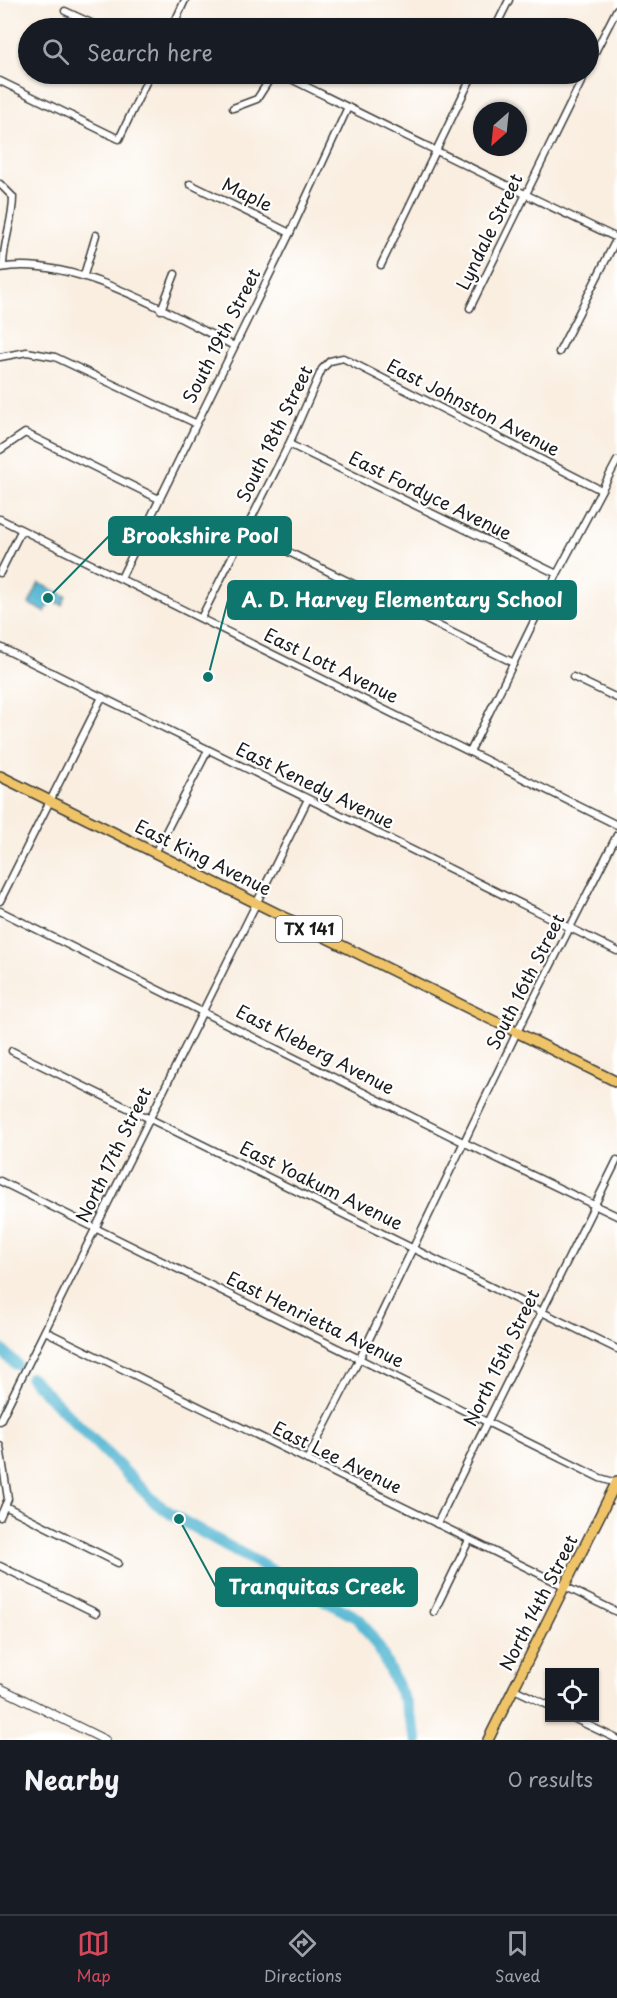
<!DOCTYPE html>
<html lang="en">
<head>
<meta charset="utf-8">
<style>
	:root { --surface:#171b24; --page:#242831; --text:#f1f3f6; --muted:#9ea1a6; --line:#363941; --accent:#d1495b }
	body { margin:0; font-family:"Playpen Sans",sans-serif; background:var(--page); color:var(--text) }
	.controls { position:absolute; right:18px; bottom:18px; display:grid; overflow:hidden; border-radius:0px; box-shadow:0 2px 4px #0004 }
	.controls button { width:54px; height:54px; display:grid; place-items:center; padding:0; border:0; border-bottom:2px solid var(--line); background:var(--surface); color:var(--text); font:30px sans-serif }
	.compass { position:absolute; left:473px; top:102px; width:54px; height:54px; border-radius:50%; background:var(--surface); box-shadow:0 2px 4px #0004; rotate:207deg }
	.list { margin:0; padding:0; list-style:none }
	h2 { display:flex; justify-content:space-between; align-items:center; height:78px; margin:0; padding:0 24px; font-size:26px }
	h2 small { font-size:20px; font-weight:400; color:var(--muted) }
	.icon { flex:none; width:33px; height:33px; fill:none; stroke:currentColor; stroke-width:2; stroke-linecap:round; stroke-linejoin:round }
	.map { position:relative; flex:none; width:617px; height:1740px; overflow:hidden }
	.search { position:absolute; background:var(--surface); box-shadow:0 2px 4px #0004; left:18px; right:18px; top:18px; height:66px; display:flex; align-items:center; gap:15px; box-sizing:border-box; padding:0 21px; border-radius:33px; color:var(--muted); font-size:22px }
	.sheet { height:174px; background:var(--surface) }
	nav { display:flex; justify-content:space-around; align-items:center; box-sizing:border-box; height:84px; border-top:2px solid var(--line); background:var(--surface); font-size:16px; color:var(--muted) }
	nav a { display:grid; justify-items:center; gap:3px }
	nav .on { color:var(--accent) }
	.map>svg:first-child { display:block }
	.water { fill:#53b6d2; stroke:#386977; stroke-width:1.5 }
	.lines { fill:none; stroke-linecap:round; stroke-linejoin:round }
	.river { stroke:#53b6d2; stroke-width:12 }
	.minor-casing { stroke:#3d3c39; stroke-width:9 }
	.tertiary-casing { stroke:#3d3c39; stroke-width:10 }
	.primary-casing { stroke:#3d3c39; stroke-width:12 }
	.minor { stroke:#fff; stroke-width:6 }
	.tertiary { stroke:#fff; stroke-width:8 }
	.primary { stroke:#efc469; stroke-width:9 }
	.labels { text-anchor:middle; stroke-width:4.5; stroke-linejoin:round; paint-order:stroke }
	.shield { fill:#fff; stroke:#606060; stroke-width:1.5 }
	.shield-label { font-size:16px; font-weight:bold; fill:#1c1c1c }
	.street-label { font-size:18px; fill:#1c1c1c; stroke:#fff }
	.leader { fill:none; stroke:#0f766e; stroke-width:2 }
	.callout-dot { fill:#0f766e; stroke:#fff; stroke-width:2 }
	.callout { fill:#0f766e; stroke:#0f766e; stroke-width:2 }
	.callout-label { font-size:20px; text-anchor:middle; font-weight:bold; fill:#fff }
</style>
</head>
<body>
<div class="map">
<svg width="617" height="1740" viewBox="0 0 617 1740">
	<rect width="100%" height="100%" fill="#fff"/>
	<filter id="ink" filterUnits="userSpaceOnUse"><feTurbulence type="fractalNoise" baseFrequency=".0167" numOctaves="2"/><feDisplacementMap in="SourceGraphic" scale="12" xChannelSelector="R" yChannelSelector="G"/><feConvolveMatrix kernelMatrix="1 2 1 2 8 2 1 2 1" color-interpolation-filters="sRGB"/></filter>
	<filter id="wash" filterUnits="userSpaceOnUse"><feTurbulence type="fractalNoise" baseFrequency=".008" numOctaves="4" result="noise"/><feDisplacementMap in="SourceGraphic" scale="24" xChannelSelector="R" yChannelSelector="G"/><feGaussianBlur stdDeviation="1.35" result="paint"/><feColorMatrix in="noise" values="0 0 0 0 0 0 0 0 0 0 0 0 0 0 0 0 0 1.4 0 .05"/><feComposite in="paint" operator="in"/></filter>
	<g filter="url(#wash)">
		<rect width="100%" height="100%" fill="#f9eee0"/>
		<polygon class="water" points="39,583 66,596 62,605 51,600 45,612 29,604"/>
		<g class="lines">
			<g class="river">
				<polyline points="0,1349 16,1364"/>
				<polyline points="31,1378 156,1503 179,1519 359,1619 379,1648 405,1702 417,1740"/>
			</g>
		</g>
	</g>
	<g filter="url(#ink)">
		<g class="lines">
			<defs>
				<g id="minor">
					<polyline points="65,11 102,28"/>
					<polyline points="176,22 190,28"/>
					<polyline points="172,28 185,0"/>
					<polyline points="495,28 509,0"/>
					<polyline points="588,66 617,9"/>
					<path d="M281,74c111,55 223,111 336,164l-58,114"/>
					<polyline points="0,81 119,139 150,74"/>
					<polyline points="233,108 257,99 273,74"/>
					<path d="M0,184l13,13c0,24 -10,45 -10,70"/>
					<polyline points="190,184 290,233"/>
					<polyline points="381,265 473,74"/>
					<path d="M0,268c72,-14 170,46 234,78"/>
					<polyline points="84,275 96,235"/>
					<polyline points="470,308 585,74"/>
					<polyline points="161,310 175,274"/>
					<polyline points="0,357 27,352 55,357 195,423"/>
					<polyline points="289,444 557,574"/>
					<polyline points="0,450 25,433 159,499"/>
					<polyline points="0,519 617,825"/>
					<polyline points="244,530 514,663"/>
					<polyline points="0,573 21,531"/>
					<polyline points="121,578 290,233 348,107"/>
					<polyline points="201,618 289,444 322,369 330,361 343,358 601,490"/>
					<polyline points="0,647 617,951"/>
					<polyline points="573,677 617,698"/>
					<polyline points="470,752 557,574 617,461"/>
					<polyline points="155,853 208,750"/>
					<polyline points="0,901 102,697"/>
					<polyline points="0,911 463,1142 617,1216"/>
					<polyline points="12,1051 617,1349"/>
					<polyline points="0,1181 600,1478 617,1483"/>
					<polyline points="45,1331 617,1612"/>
					<polyline points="0,1421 308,799"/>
					<polyline points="0,1446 8,1499 0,1517"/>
					<polyline points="307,1460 360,1358 517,1032 617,835"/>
					<polyline points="5,1506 118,1563"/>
					<polyline points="437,1524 617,1160"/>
					<polyline points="0,1566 96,1613"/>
					<polyline points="434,1612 469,1540"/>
					<polyline points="514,1689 550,1706"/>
					<polyline points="573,1718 617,1739"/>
				</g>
				<polyline id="tertiary" points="0,1688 105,1740"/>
				<g id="primary">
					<polyline points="0,776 617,1082"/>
					<polyline points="488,1740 617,1481"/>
				</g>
			</defs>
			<use href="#minor" class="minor-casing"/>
			<use href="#tertiary" class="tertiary-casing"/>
			<use href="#primary" class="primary-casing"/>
			<use href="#minor" class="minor"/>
			<use href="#tertiary" class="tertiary"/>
			<use href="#primary" class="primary"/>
		</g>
	</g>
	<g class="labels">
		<rect class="shield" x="276" y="916" width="66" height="26" rx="4.5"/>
		<g class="shield-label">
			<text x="309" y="935">TX 141</text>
		</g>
		<g class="street-label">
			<text transform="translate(247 195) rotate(26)" y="6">Maple</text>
			<text transform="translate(490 232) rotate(-64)" y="6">Lyndale Street</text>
			<text transform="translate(222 336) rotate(-63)" y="6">South 19th Street</text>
			<text transform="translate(473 408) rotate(27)" y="6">East Johnston Avenue</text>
			<text transform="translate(275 434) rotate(-64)" y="6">South 18th Street</text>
			<text transform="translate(430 496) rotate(26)" y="6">East Fordyce Avenue</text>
			<text transform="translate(331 666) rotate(26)" y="6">East Lott Avenue</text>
			<text transform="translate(315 786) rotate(26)" y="6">East Kenedy Avenue</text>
			<text transform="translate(203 858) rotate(26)" y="6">East King Avenue</text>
			<text transform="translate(526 982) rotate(-63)" y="6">South 16th Street</text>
			<text transform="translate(315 1050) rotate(27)" y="6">East Kleberg Avenue</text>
			<text transform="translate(114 1155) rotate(-64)" y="6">North 17th Street</text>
			<text transform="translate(321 1186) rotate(26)" y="6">East Yoakum Avenue</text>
			<text transform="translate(315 1320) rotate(26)" y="6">East Henrietta Avenue</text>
			<text transform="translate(502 1358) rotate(-64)" y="6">North 15th Street</text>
			<text transform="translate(337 1458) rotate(26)" y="6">East Lee Avenue</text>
			<text transform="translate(539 1603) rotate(-63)" y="6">North 14th Street</text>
		</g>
	</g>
	<path class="leader" d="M48 598L109 536M208 677L228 600M179 1519L216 1587"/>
	<g class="callout-dot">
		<circle cx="48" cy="598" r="6"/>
		<circle cx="208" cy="677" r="6"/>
		<circle cx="179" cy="1519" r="6"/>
	</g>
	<g class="callout">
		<rect x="109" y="517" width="182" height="38" rx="6"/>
		<rect x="228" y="581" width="348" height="38" rx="6"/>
		<rect x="216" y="1568" width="201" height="38" rx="6"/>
	</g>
	<g class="callout-label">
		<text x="200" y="543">Brookshire Pool</text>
		<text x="402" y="607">A. D. Harvey Elementary School</text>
		<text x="317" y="1594">Tranquitas Creek</text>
	</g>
</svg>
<div class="controls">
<button><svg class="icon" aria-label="locate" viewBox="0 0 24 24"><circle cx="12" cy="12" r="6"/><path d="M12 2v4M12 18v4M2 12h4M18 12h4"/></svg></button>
</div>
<svg class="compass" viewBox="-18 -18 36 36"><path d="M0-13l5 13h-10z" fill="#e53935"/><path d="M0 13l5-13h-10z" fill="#9ea1a6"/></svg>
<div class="search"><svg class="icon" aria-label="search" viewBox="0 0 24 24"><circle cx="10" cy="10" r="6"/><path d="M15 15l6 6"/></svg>Search here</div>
</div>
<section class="sheet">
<h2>Nearby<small>0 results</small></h2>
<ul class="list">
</ul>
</section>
<nav>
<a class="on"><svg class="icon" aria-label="map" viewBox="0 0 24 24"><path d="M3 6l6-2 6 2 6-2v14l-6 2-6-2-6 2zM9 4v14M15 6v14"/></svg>Map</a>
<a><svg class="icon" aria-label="directions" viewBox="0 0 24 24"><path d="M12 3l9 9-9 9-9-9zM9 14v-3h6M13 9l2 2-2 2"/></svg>Directions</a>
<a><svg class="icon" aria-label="saved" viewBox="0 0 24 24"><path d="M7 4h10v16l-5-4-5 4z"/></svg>Saved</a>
</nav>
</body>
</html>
